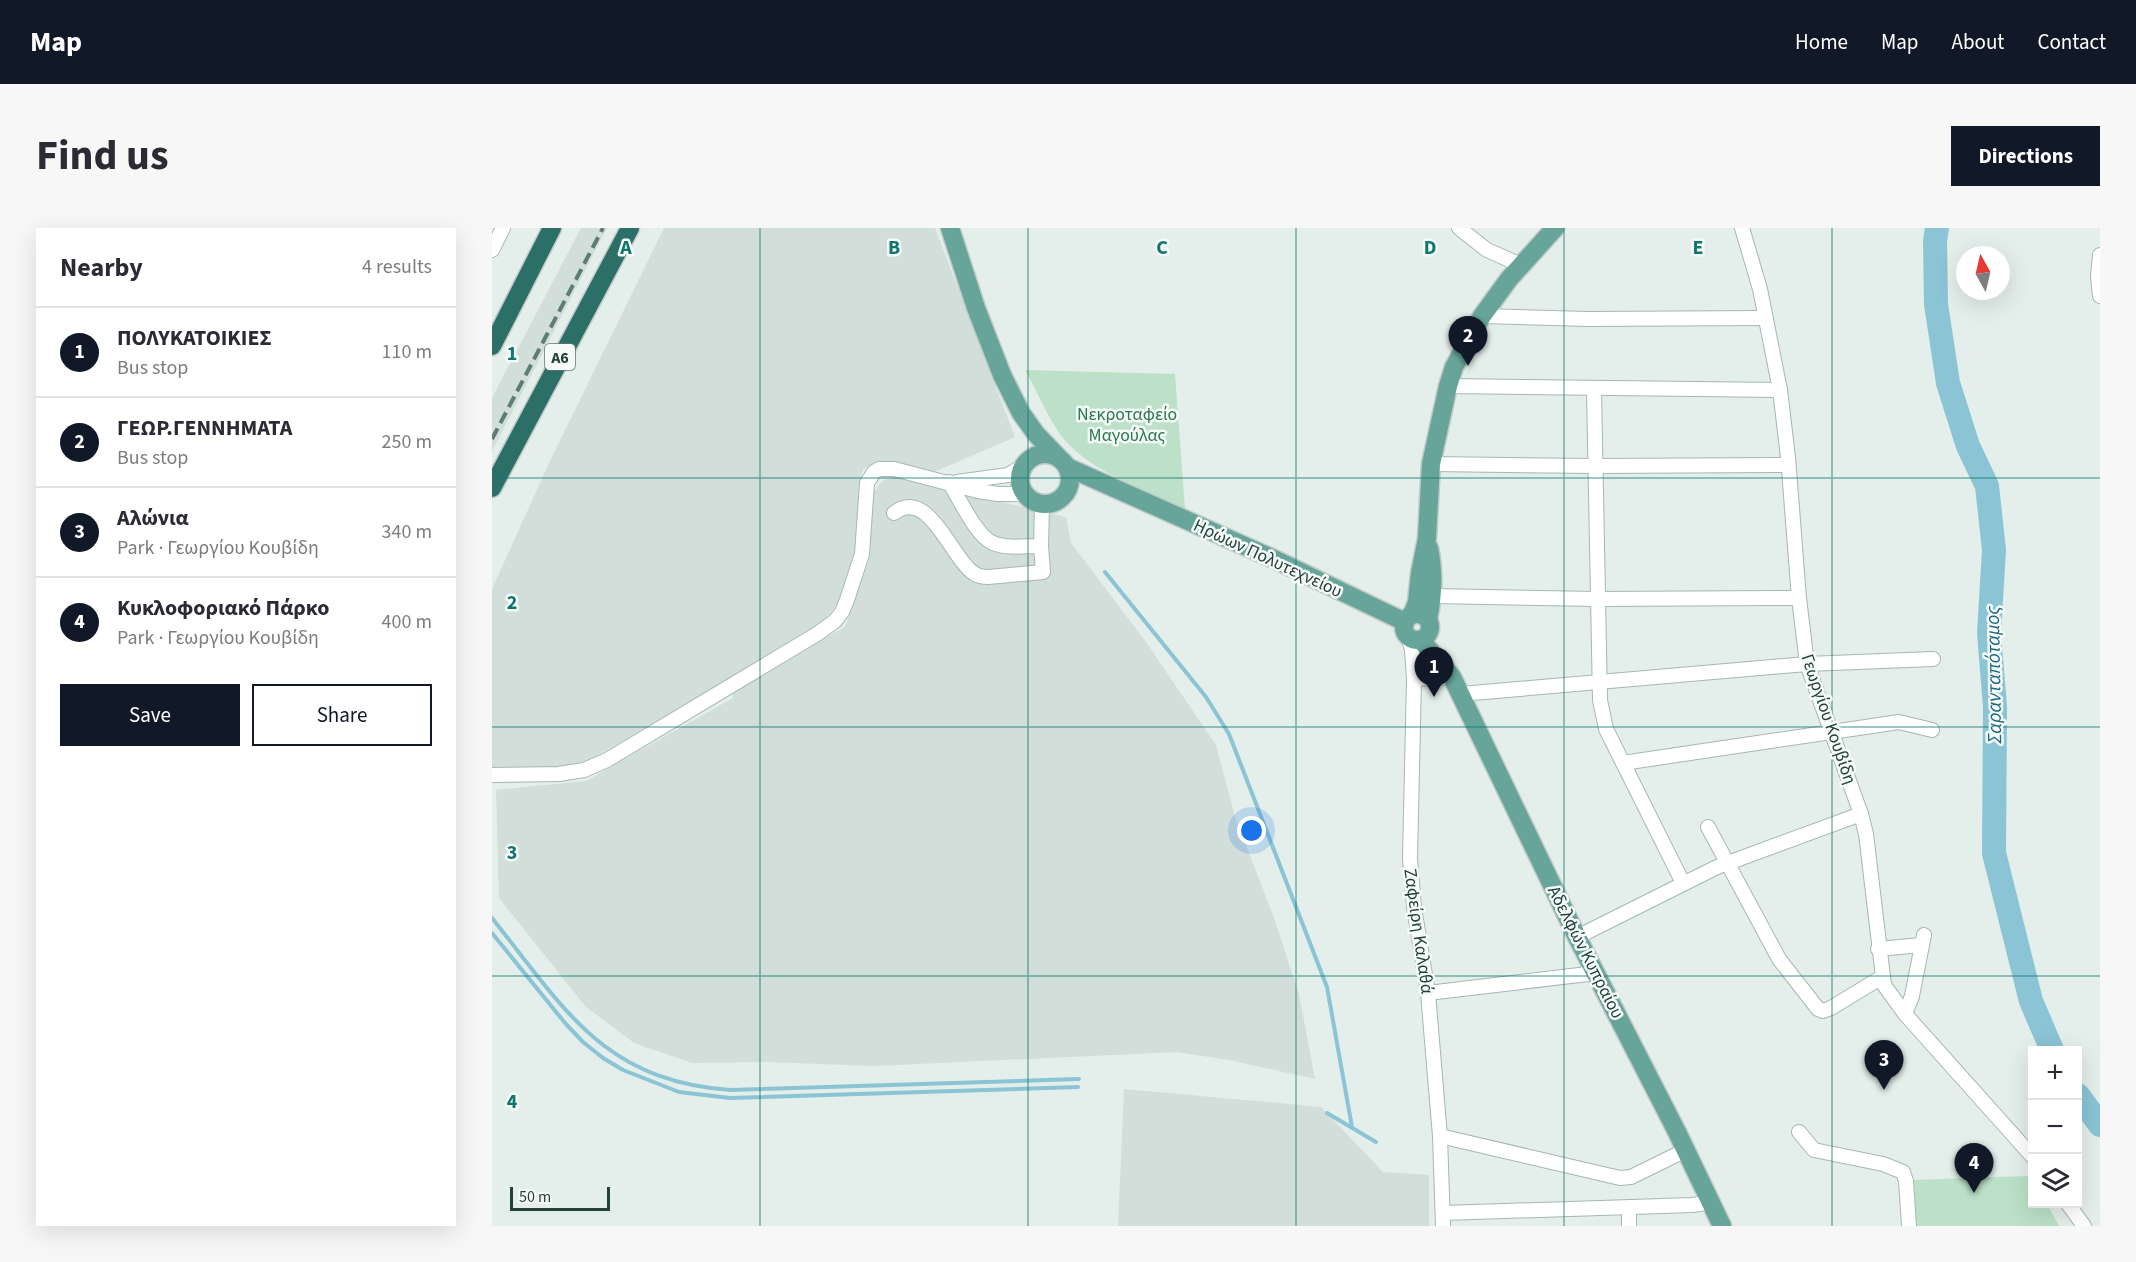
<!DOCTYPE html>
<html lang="en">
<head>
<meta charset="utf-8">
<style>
	:root { --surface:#fff; --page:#f7f7f7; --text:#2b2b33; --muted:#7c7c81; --line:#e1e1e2; --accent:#111827 }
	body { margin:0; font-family:"Source Sans 3",sans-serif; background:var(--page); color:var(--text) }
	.controls { position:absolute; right:18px; bottom:18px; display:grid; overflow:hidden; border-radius:0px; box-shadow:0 6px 24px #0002 }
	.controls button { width:54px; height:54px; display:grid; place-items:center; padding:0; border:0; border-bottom:2px solid var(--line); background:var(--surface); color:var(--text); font:30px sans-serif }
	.compass { position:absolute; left:1464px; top:18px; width:54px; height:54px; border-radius:50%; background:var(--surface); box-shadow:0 6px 24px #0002; rotate:352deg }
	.scale { position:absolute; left:18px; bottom:15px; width:100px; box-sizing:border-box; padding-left:6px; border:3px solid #22413b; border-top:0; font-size:16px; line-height:21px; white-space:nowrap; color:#22413b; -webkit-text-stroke:4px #f5faf8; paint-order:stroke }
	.you { position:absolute; left:760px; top:603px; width:21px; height:21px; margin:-15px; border:4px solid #fff; border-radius:50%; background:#1a73e8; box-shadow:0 0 0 9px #1a73e833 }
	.badge { display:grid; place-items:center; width:39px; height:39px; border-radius:50%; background:var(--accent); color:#fff; font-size:20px; font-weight:700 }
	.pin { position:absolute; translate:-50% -50px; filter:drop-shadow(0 2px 3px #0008) }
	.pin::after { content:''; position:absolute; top:32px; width:21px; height:18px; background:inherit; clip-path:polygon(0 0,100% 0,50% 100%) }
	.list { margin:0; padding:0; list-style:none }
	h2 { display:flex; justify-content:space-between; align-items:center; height:78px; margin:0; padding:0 24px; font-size:26px }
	h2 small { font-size:20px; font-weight:400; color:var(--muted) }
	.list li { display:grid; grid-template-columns:39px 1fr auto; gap:18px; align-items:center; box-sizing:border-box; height:90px; padding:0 24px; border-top:2px solid var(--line) }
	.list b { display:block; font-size:22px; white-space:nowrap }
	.list p { margin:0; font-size:20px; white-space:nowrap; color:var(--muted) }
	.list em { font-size:20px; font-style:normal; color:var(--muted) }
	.actions { display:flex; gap:12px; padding:18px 24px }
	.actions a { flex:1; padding:14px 0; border:2px solid var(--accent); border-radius:0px; text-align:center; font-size:21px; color:var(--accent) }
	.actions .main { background:var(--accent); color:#fff }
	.icon { flex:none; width:33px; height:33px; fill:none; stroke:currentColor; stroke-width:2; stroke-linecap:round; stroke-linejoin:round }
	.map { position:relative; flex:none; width:1608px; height:998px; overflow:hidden; border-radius:0px }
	header { display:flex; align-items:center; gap:36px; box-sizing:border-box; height:84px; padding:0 30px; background:var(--accent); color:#fff }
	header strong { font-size:28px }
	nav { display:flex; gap:33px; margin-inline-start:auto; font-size:21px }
	.intro { display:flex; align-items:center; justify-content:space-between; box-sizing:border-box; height:144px; padding:0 36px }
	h1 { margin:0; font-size:42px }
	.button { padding:15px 27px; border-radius:0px; background:var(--accent); color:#fff; font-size:21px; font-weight:700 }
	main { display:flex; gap:36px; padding:0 36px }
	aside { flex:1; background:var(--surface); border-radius:0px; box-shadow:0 6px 24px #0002 }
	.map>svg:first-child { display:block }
	.built { fill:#d2ded9 }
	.green { fill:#bce0c8 }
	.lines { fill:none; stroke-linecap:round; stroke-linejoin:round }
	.stream { stroke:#8ac4d5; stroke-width:4 }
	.river { stroke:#8ac4d5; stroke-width:24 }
	.minor-casing { stroke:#a6b7b2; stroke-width:16 }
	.major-casing { stroke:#c1cac8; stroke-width:21 }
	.highway-casing { stroke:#c1cac8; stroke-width:21 }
	.minor { stroke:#fff; stroke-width:14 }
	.major { stroke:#67a59a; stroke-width:18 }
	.highway { stroke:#2c6f66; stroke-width:18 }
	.rail { stroke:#5d7c76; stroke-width:4; stroke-dasharray:12 6; stroke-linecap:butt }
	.grid { fill:none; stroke:#0f766e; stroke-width:1.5; stroke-opacity:0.55 }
	.labels { text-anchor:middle; stroke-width:5; stroke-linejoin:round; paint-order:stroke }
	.shield { fill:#f5faf8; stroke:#617874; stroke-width:1.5 }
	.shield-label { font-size:16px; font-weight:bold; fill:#22413b }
	.park-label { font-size:18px; fill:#2a7a4e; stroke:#f5faf8 }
	.street-label { font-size:18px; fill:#22413b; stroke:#f5faf8 }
	.water-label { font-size:20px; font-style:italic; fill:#196880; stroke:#f5faf8 }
	.grid-label { font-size:20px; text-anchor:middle; font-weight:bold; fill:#0f766e; stroke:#f5faf8; stroke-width:5; stroke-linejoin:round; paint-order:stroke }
</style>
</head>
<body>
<header>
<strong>Map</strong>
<nav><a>Home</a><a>Map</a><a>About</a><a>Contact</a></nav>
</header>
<div class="intro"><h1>Find us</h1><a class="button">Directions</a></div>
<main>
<aside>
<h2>Nearby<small>4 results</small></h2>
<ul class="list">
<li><span class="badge">1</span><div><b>ΠΟΛΥΚΑΤΟΙΚΙΕΣ</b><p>Bus stop</p></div><em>110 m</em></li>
<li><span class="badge">2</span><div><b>ΓΕΩΡ.ΓΕΝΝΗΜΑΤΑ</b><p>Bus stop</p></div><em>250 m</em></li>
<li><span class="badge">3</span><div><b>Αλώνια</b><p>Park · Γεωργίου Κουβίδη</p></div><em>340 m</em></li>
<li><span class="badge">4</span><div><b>Κυκλοφοριακό Πάρκο</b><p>Park · Γεωργίου Κουβίδη</p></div><em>400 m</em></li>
</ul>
<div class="actions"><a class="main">Save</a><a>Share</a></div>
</aside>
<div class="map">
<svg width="1608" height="998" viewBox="0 0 1608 998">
	<rect width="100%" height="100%" fill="#e4eeea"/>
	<g class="built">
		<polygon points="89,0 115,0 0,223 0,170"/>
		<polygon points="172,0 443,0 523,209 442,244 404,235 385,235 371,241 367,254 364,316 360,340 349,371 335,389 313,407 96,533 67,541 0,540 0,361 58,233"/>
		<polygon points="402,249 574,289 579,315 654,414 724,517 743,589 781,687 807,766 823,851 737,832 685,824 382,838 275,834 200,835 142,815 94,779 7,670 4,562 94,553 241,470 241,462 353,399 377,332 382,264 390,253"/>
		<polygon points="632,861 829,879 891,944 937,947 937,998 626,998"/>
	</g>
	<g class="green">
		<path d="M533,142l150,4 10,135c-40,-19 -92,-36 -121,-70 -14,-17 -27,-48 -39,-69z"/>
		<polygon points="1536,948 1540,954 1540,976 1555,976 1567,998 1424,998 1422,952"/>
	</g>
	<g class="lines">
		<g class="stream">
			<polyline points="613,344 714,469 737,506 835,759 860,899"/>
			<path d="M0,690c72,90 111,163 238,172l349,-11"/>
			<polyline points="0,705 73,795 91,814 111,830 131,842 187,864 238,870 586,859"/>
			<polyline points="835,885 884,914"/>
		</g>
		<g class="river">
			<polyline points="1445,0 1443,13 1444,76 1456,155 1476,218 1495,258 1502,322 1497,405 1503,479 1502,625 1539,773 1560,822"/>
			<polyline points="1586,867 1608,897"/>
		</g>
		<defs>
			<g id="minor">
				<polyline points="967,0 995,22 1029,37"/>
				<polyline points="1250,0 1268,61 1288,162 1296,229 1307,370 1315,436 1369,586 1374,606 1392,757 1413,786 1540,928"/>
				<polyline points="0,22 11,0"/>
				<polyline points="1608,27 1606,48 1608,68"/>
				<polyline points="990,88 1096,91 1273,90"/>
				<polyline points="956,158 1288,162"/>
				<polyline points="1102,161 1108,472 1114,501 1191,655"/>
				<polyline points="939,236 1103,238 1296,237"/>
				<path d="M457,254c10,16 28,55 44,61 14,6 33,3 48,3"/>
				<polyline points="465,254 516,247 531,238"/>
				<path d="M402,285c34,-26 57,43 77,58 5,5 10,6 17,6l55,-5 -2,-26 1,-41"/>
				<polyline points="940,368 1105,371 1307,370"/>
				<polyline points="916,409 920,422 922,451 918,631 922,679 936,765 948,908 951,998"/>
				<polyline points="922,451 960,449"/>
				<polyline points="969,466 1315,436 1441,431"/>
				<polyline points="1131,535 1407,494 1440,502"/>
				<polyline points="0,547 67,546 92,542 115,532 325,406 343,393 350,384 355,372 370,326 375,255 382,244 387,241 402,241 486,263 506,266 532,266"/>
				<polyline points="1216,599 1287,731 1326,781 1331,783 1339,780 1390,749"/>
				<polyline points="1085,709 1225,639 1369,586"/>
				<polyline points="1386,721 1429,717"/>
				<polyline points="936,765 1104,745"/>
				<polyline points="1413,786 1420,768 1432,707"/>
				<polyline points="1307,904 1322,922 1391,936 1411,944 1414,953 1417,998"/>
				<polyline points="948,908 1128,950 1139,949 1194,922"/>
				<polyline points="1576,976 1592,998"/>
				<polyline points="951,985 1201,977 1219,974"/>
				<polyline points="1137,998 1137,979"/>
			</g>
			<g id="major">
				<polyline points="458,0 484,80 510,147 529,185 544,206 566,229"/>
				<circle cx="553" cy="251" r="25"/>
				<polyline points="575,239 784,332 913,394"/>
				<circle cx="925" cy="399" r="13"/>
				<polyline points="920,387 925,374 928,345 935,310 939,236 956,158 962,139 990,88 1017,51 1063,0"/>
				<path d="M936,391c5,-23 6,-47 1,-71"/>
				<polyline points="929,412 960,449 1085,709 1185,904 1230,998"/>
			</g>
			<g id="highway">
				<polyline points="0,118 60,0"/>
				<polyline points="0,260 138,0"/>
			</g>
		</defs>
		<use href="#minor" class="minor-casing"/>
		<use href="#major" class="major-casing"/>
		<use href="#highway" class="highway-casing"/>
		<use href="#minor" class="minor"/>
		<use href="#major" class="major"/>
		<use href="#highway" class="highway"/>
		<polyline class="rail" points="0,211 111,0"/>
	</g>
	<path class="grid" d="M268,0v998M536,0v998M804,0v998M1072,0v998M1340,0v998M0,250h1608M0,499h1608M0,748h1608"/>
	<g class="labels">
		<rect class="shield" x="53" y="116" width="30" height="26" rx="4.5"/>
		<g class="shield-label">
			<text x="68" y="135">Α6</text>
		</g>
		<g class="park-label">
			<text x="635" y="192">Νεκροταφείο<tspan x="635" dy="21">Μαγούλας</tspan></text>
		</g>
		<g class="street-label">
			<text transform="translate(776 330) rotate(25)" y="6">Ηρώων Πολυτεχνείου</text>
			<text transform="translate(1337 491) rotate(71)" y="6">Γεωργίου Κουβίδη</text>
			<text transform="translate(927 703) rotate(82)" y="6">Ζαφείρη Καλαθά</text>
			<text transform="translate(1094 724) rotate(63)" y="6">Αδελφών Κυπραίου</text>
		</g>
		<g class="water-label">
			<text transform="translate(1501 447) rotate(-91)" y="7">Σαρανταπόταμος</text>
		</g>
	</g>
	<g class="grid-label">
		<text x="134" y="26">A</text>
		<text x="402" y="26">B</text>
		<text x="670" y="26">C</text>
		<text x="938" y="26">D</text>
		<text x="1206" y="26">E</text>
		<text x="20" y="132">1</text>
		<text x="20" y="381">2</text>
		<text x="20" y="631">3</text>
		<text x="20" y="880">4</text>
	</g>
</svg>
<div class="controls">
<button>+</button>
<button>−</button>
<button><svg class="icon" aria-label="layers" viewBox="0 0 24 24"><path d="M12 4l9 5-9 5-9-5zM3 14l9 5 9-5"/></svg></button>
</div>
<svg class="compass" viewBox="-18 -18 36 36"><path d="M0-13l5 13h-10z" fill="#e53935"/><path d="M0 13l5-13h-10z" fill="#7c7c81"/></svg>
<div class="scale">50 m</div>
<div class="you"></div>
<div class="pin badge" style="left:942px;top:469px">1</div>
<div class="pin badge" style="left:976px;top:138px">2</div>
<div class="pin badge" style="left:1392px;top:862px">3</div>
<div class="pin badge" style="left:1482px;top:965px">4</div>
</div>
</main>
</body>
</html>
